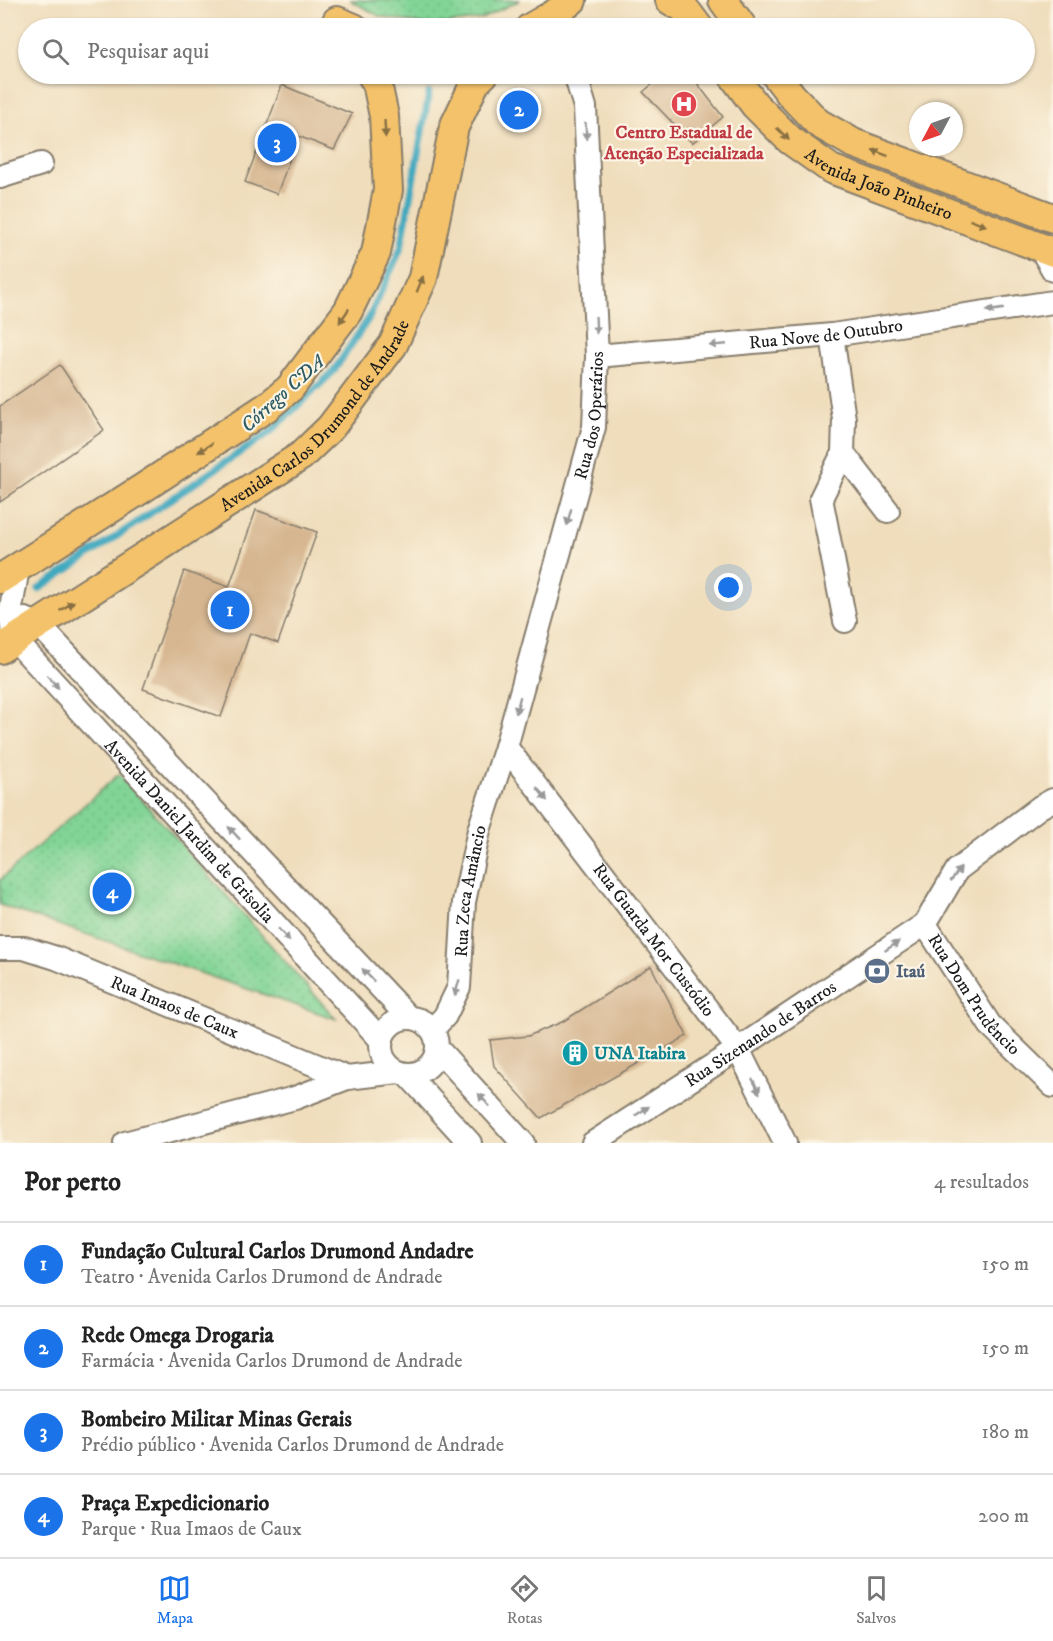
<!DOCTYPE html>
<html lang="pt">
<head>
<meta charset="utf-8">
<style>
	:root { --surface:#fff; --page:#f2f2f2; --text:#222; --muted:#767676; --line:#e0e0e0; --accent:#1a73e8 }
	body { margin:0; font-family:"IM FELL DW Pica",serif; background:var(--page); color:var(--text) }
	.compass { position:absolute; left:909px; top:102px; width:54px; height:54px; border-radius:50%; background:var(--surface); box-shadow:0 2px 4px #0004; rotate:229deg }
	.you { position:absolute; left:729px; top:588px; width:21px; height:21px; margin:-15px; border:4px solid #fff; border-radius:50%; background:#1a73e8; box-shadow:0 0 0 9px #1a73e833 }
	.badge { display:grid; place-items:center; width:39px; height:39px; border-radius:50%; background:var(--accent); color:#fff; font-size:20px; font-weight:700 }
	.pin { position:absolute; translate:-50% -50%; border:3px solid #fff; box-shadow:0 2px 6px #0006 }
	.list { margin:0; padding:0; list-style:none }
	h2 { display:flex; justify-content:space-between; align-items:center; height:78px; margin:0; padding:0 24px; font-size:26px }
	h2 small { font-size:20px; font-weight:400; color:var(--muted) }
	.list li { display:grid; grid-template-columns:39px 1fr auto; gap:18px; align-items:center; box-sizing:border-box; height:84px; padding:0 24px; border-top:2px solid var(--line) }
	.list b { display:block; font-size:22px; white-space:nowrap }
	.list p { margin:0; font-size:20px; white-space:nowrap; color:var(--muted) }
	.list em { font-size:20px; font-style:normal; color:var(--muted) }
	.icon { flex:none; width:33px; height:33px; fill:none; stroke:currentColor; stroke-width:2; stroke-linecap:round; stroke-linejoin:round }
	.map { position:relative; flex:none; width:1053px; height:1143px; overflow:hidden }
	.search { position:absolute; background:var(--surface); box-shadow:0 2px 4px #0004; left:18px; right:18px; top:18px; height:66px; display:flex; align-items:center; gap:15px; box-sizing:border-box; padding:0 21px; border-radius:33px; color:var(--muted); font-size:22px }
	.sheet { height:414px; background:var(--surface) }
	nav { display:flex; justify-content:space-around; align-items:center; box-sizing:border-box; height:84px; border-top:2px solid var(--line); background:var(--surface); font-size:16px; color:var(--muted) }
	nav a { display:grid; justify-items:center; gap:3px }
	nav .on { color:var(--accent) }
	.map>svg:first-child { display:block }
	.park { fill:url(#park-dots); stroke:#4e7859; stroke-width:1.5 }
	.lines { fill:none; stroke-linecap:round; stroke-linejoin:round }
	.stream { stroke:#3fa9bf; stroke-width:7 }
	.building { fill:#d6b690 }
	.minor-casing { stroke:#867c6c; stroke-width:26 }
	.major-casing { stroke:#867c6c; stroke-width:32 }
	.minor { stroke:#fff; stroke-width:22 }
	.major { stroke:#f4c26a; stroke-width:28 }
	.oneway { fill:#886f43 }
	.oneway2 { fill:#999 }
	.labels { text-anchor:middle; stroke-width:4.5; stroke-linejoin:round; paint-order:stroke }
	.health-label { font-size:18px; font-weight:bold; fill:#be3a42; stroke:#fcf5e5 }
	.street-label { font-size:18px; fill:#1c1c1c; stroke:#fcf5e5 }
	.service-label { font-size:18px; font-weight:bold; fill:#4e5e75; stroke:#fcf5e5; text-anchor:start }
	.culture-label { font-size:18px; font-weight:bold; fill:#0d838f; stroke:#fcf5e5; text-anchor:start }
	.water-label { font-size:20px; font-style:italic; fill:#2c5b65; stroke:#fcf5e5 }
</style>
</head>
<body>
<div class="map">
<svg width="1053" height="1143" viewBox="0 0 1053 1143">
	<defs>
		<pattern id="park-dots" width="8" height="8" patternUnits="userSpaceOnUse" patternTransform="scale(1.5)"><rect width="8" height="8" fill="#81d496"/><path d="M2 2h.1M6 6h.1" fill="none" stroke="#6fb581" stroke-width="1.8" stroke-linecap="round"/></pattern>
	</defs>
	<rect width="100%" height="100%" fill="#fcf5e5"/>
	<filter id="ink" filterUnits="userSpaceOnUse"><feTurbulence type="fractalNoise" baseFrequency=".0167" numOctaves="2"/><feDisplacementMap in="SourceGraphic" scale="12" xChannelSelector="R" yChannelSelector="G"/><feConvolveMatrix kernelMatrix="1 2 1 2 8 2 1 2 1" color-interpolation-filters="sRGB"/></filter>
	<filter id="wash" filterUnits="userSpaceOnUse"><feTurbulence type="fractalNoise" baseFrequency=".008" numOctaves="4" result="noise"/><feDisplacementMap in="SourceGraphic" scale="24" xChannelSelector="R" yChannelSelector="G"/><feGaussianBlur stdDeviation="1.35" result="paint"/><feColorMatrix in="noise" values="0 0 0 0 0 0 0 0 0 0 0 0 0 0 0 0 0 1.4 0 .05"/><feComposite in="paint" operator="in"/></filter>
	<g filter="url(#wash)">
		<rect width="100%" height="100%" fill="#efddbb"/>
		<g class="park">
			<polygon points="350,0 520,0 482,19 430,26 379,16"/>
			<polygon points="119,774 336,1019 0,905 0,880"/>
		</g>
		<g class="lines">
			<polyline class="stream" points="39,589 270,432 333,372 369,318 401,248 429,93"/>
		</g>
		<g id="blocks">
			<g class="building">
				<polygon points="665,74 690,74 723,117 692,143 643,92"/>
				<polygon points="282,85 352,114 334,150 298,136 277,194 245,182"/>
				<polygon points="60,365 104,430 0,502 0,406"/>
				<polygon points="256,510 317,532 278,643 250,633 221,717 143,689 184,571 229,587"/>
				<polygon points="651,966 687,1036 541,1118 494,1066 490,1040 528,1036 562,1022"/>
			</g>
		</g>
	</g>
	<g filter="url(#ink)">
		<use href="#blocks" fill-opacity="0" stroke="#867c6c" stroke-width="1.5"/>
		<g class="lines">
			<defs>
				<g id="minor">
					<polyline points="0,177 41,164"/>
					<polyline points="1039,246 1053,270"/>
					<polyline points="832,335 844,419 843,453 821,498 845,621"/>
					<path id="s1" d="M597,356l235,-21 221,-33"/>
					<polyline points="843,453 888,511"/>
					<path id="s2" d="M18,568l-8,46 4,25 368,402"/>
					<polyline points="25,619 38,624 408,1017"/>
					<path id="s3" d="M506,747l232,302 47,94"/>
					<path id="s4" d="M925,924l65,101 63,61"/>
					<path id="s5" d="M0,948h24l32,10 291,120"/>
					<circle cx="409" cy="1046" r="28"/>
					<path id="s6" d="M432,1030l13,-14 14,-29 5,-85 15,-72 27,-83 88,-320 3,-71 -12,-249 -10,-33"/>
					<polyline points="437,1048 523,1143"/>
					<polyline points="407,1074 470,1143"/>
					<polyline points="125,1143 295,1098 347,1078 398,1072"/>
					<path id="s7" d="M593,1143l145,-94 187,-125 32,-54 83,-63 13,-7"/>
				</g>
				<g id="major">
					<polyline points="670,0 684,8 699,28"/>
					<polyline points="723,0 743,28"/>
					<polyline points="337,21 354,28"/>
					<polyline points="530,28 556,13 572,0"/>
					<path id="s8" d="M732,74l23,31 35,35 41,29 222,83"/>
					<polyline points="775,74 792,96 818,123 853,143 1053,218"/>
					<polyline points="0,579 143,488 267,407 290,388 348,311 376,253 388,190 384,116 377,83 371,74"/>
					<path id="s9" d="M0,649l301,-193 30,-29 62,-82 30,-67 31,-151 21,-44 9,-9"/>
				</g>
			</defs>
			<use href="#minor" class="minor-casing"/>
			<use href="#major" class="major-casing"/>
			<use href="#minor" class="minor"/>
			<use href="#major" class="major"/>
		</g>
		<defs><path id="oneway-solid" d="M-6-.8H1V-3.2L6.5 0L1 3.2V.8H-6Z" transform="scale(1.5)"/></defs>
		<g class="oneway">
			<use href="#oneway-solid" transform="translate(385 129) rotate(87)"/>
			<use href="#oneway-solid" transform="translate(783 134) rotate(45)"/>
			<use href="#oneway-solid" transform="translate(880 153) rotate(-159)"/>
			<use href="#oneway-solid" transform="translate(978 223) rotate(20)"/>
			<use href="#oneway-solid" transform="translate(420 284) rotate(-68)"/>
			<use href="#oneway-solid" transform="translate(344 316) rotate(124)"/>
			<use href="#oneway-solid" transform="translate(205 448) rotate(147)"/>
			<use href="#oneway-solid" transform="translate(67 606) rotate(-33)"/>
		</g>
		<g class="oneway2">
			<use href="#oneway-solid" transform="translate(586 131) rotate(87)"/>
			<use href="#oneway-solid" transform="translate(995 310) rotate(172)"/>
			<use href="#oneway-solid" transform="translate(596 325) rotate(87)"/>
			<use href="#oneway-solid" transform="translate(718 345) rotate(175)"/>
			<use href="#oneway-solid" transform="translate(569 517) rotate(105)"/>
			<use href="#oneway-solid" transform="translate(53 682) rotate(48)"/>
			<use href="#oneway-solid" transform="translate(518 705) rotate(105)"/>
			<use href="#oneway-solid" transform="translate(542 794) rotate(52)"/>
			<use href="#oneway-solid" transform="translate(234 833) rotate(-133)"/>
			<use href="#oneway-solid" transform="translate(956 874) rotate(-53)"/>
			<use href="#oneway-solid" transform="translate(284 935) rotate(48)"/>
			<use href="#oneway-solid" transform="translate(892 946) rotate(-34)"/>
			<use href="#oneway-solid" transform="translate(368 975) rotate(-133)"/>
			<use href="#oneway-solid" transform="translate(457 988) rotate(106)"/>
			<use href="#oneway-solid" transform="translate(756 1086) rotate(64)"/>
			<use href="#oneway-solid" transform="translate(484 1100) rotate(-132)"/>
			<use href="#oneway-solid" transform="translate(642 1111) rotate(-33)"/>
		</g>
	</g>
	<defs>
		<symbol id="hospital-disc" viewBox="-11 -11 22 22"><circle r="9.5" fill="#e0444e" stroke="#fcf5e5"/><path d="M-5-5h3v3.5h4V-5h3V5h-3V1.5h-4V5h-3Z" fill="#fff"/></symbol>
		<symbol id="bank-disc" viewBox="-11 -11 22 22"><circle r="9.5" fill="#5c6f8a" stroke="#fcf5e5"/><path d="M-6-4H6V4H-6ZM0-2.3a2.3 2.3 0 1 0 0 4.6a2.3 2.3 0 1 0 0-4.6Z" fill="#fff"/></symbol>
		<symbol id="building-disc" viewBox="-11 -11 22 22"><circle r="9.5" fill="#0f9aa8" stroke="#fcf5e5"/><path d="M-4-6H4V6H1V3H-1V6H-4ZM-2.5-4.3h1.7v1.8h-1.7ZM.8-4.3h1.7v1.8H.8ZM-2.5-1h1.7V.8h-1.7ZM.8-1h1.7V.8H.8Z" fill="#fff"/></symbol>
	</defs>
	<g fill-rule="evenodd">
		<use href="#hospital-disc" x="669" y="89" width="30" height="30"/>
		<use href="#bank-disc" x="862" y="956" width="30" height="30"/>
		<use href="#building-disc" x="560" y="1038" width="30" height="30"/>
	</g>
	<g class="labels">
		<g class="health-label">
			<text x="684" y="138">Centro Estadual de<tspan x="684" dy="21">Atenção Especializada</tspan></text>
		</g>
		<g class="street-label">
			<text dy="6" stroke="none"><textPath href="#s8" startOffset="188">Avenida João Pinheiro</textPath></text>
			<text dy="6" stroke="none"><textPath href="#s1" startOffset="230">Rua Nove de Outubro</textPath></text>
			<text dy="6" stroke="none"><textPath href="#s9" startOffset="396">Avenida Carlos Drumond de Andrade</textPath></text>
			<text dy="6" stroke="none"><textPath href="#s6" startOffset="640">Rua dos Operários</textPath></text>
			<text dy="6" stroke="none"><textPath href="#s2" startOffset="332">Avenida Daniel Jardim de Grisolia</textPath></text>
			<text dy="6" stroke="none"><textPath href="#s6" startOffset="148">Rua Zeca Amâncio</textPath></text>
			<text dy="6" stroke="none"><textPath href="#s3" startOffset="243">Rua Guarda Mor Custódio</textPath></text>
			<text dy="6" stroke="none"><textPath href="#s4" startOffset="86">Rua Dom Prudêncio</textPath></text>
			<text dy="6" stroke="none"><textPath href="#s5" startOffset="186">Rua Imaos de Caux</textPath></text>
			<text dy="6" stroke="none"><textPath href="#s7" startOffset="200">Rua Sizenando de Barros</textPath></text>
		</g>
		<g class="service-label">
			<text x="896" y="977">Itaú</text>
		</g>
		<g class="culture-label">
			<text x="594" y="1059">UNA Itabira</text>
		</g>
		<g class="water-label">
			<text transform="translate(282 393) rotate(-42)" y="7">Córrego CDA</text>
		</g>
	</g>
</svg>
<svg class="compass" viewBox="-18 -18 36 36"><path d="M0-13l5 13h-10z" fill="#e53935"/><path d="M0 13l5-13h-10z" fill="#767676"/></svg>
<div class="you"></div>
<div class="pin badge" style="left:230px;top:610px">1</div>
<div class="pin badge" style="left:519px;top:110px">2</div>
<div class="pin badge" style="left:277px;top:143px">3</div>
<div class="pin badge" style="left:112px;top:892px">4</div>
<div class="search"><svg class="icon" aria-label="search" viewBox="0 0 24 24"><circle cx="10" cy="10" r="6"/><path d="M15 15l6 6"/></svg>Pesquisar aqui</div>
</div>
<section class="sheet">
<h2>Por perto<small>4 resultados</small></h2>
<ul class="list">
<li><span class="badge">1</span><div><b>Fundação Cultural Carlos Drumond Andadre</b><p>Teatro · Avenida Carlos Drumond de Andrade</p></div><em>150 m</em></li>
<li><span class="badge">2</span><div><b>Rede Omega Drogaria</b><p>Farmácia · Avenida Carlos Drumond de Andrade</p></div><em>150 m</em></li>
<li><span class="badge">3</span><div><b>Bombeiro Militar Minas Gerais</b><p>Prédio público · Avenida Carlos Drumond de Andrade</p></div><em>180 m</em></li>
<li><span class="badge">4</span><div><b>Praça Expedicionario</b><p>Parque · Rua Imaos de Caux</p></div><em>200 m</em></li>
</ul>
</section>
<nav>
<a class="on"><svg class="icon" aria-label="map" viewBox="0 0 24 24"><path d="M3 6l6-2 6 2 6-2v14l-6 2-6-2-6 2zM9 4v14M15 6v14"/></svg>Mapa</a>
<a><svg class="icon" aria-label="directions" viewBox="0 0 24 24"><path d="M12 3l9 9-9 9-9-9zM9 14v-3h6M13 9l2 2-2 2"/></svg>Rotas</a>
<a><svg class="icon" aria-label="saved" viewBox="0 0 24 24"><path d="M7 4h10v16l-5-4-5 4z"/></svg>Salvos</a>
</nav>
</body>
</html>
